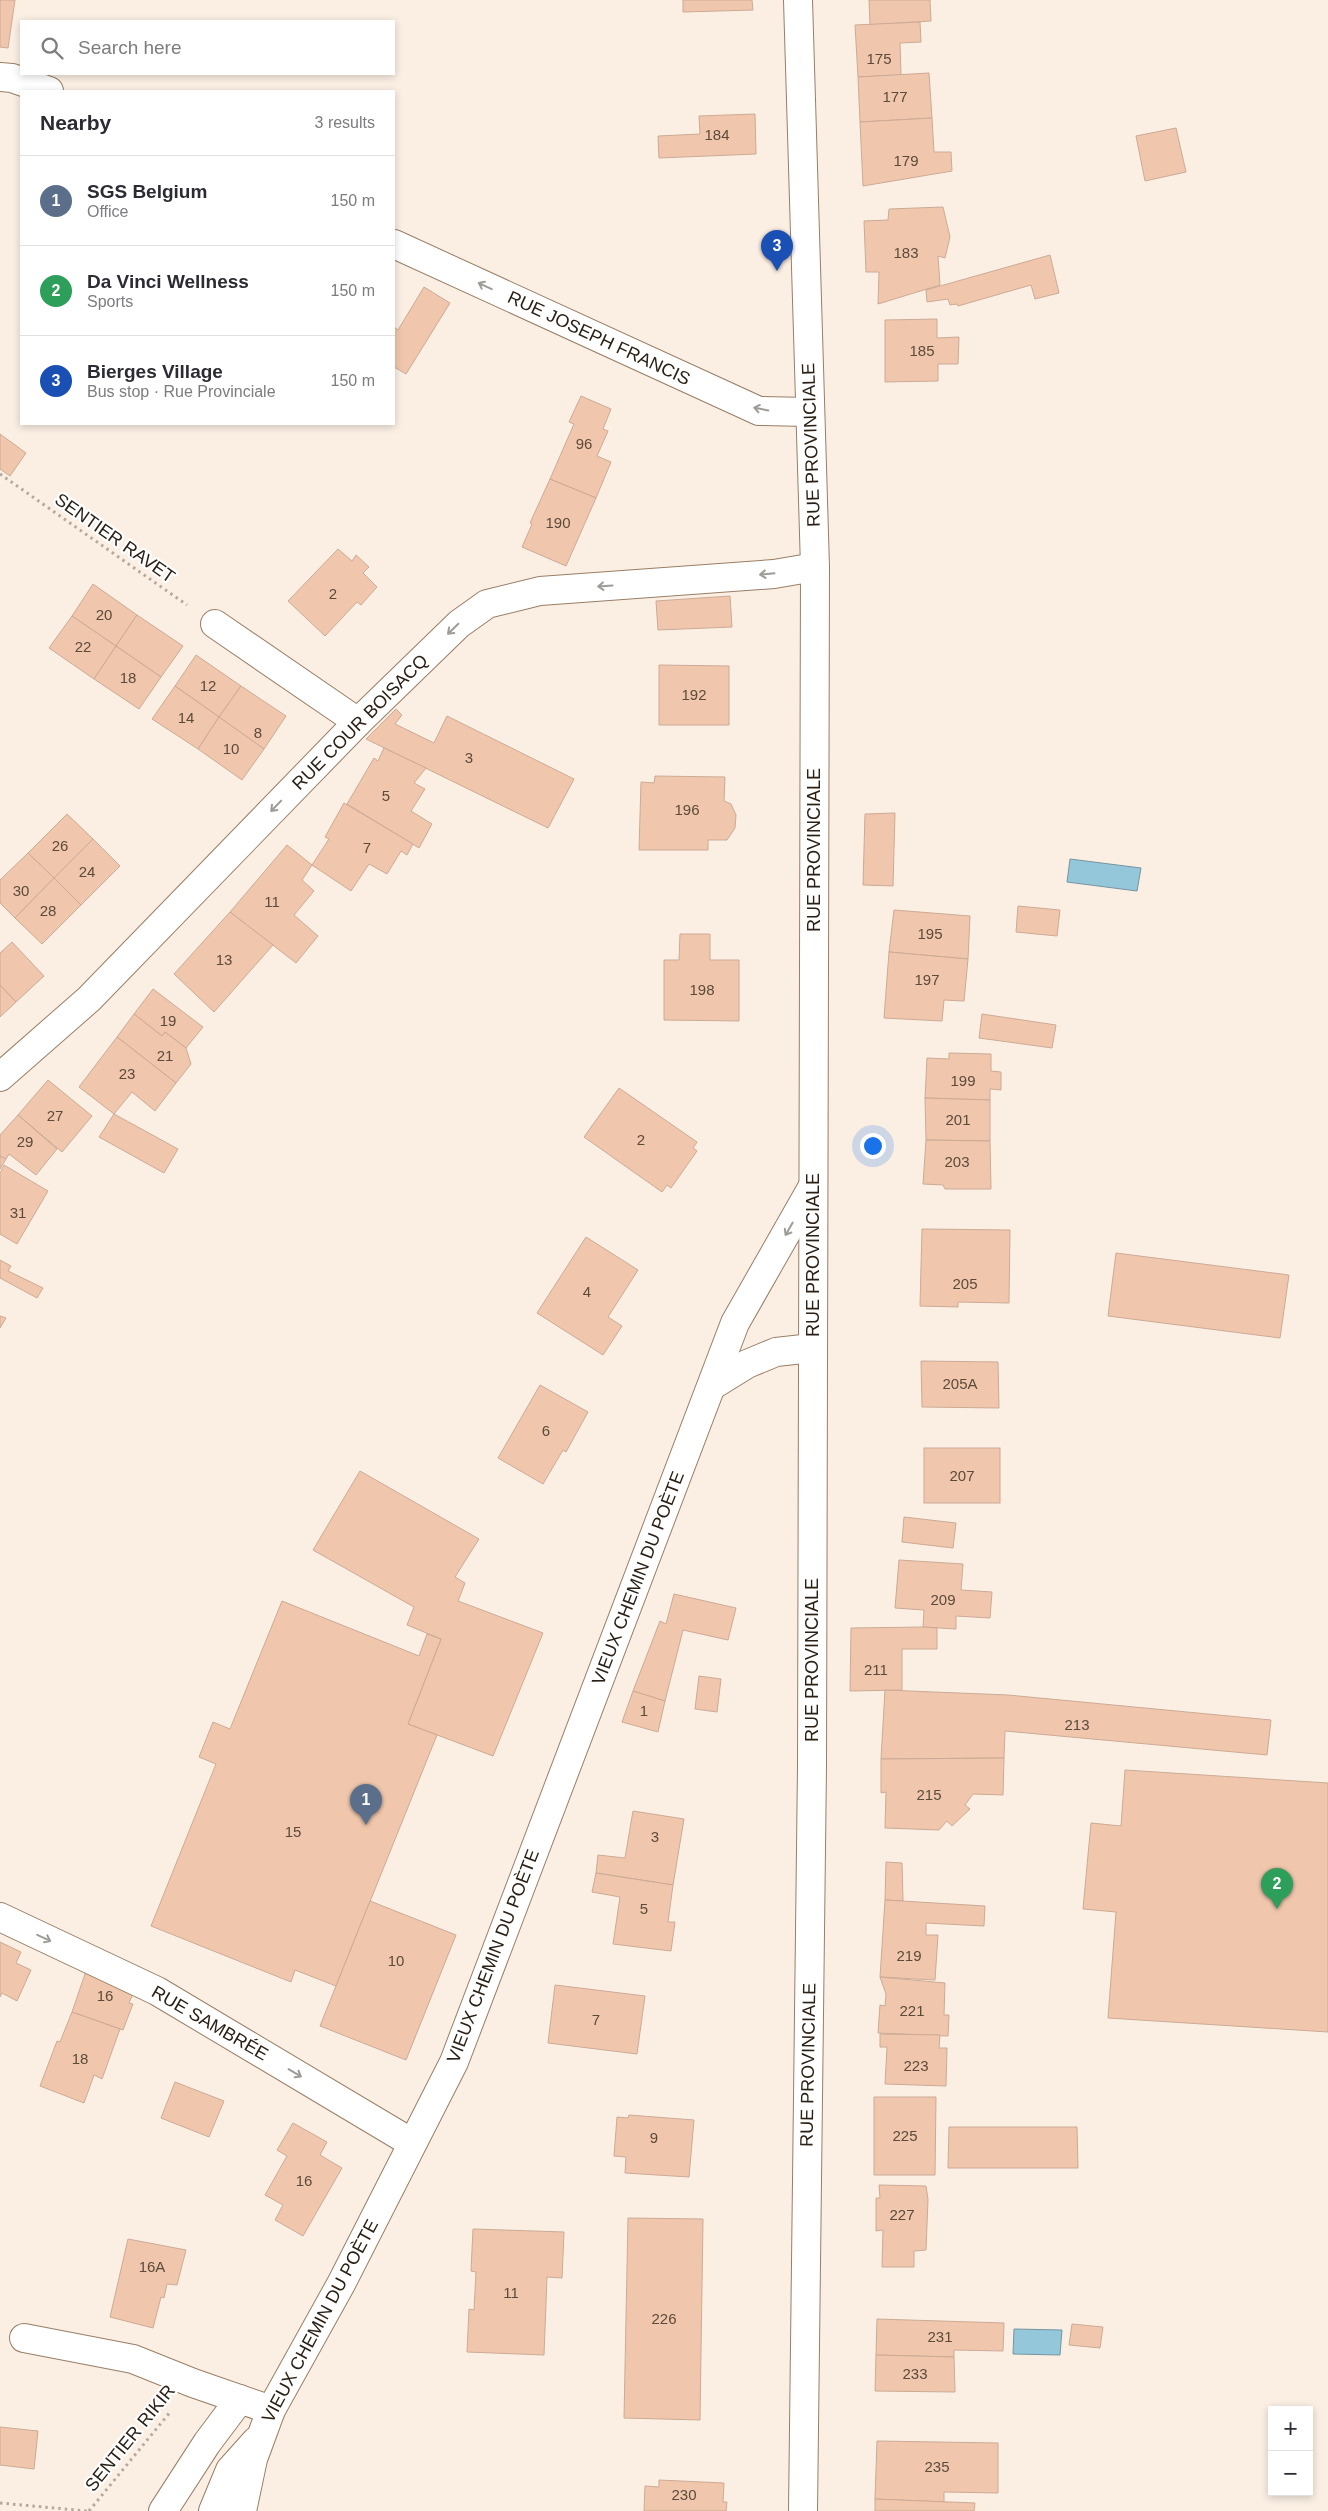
<!DOCTYPE html>
<html lang="en">
<head>
<meta charset="utf-8">
<style>
	:root { --surface:#fff; --page:#f2f2f3; --text:#2b2b33; --muted:#7c7c81; --line:#e1e1e2; --accent:#7c3aed }
	body { margin:0; font-family:Helvetica,sans-serif; background:var(--page); color:var(--text) }
	.controls { position:absolute; right:15px; bottom:15px; display:grid; overflow:hidden; border-radius:0px; box-shadow:0 2px 8px #0003 }
	.controls button { width:45px; height:45px; display:grid; place-items:center; padding:0; border:0; border-bottom:1px solid var(--line); background:var(--surface); color:var(--text); font:25px sans-serif }
	.you { position:absolute; left:872px; top:1145px; width:18px; height:18px; margin:-12px; border:4px solid #fff; border-radius:50%; background:#1a73e8; box-shadow:0 0 0 8px #1a73e833 }
	.badge { display:grid; place-items:center; width:32px; height:32px; border-radius:50%; background:var(--accent); color:#fff; font-size:16px; font-weight:700 }
	.pin { position:absolute; translate:-50% -41px; filter:drop-shadow(0 1px 2px #0008) }
	.pin::after { content:''; position:absolute; top:26px; width:18px; height:15px; background:inherit; clip-path:polygon(0 0,100% 0,50% 100%) }
	.list { margin:0; padding:0; list-style:none }
	h2 { display:flex; justify-content:space-between; align-items:center; height:65px; margin:0; padding:0 20px; font-size:21px }
	h2 small { font-size:16px; font-weight:400; color:var(--muted) }
	.list li { display:grid; grid-template-columns:32px 1fr auto; gap:15px; align-items:center; box-sizing:border-box; height:90px; padding:0 20px; border-top:1px solid var(--line) }
	.list b { display:block; font-size:19px; white-space:nowrap }
	.list p { margin:0; font-size:16px; white-space:nowrap; color:var(--muted) }
	.list em { font-size:16px; font-style:normal; color:var(--muted) }
	.icon { flex:none; width:28px; height:28px; fill:none; stroke:currentColor; stroke-width:2; stroke-linecap:round; stroke-linejoin:round }
	.map { position:relative; flex:none; width:1328px; height:2511px; overflow:hidden }
	.search { position:absolute; background:var(--surface); box-shadow:0 2px 8px #0003; left:20px; top:20px; width:375px; height:55px; display:flex; align-items:center; gap:12px; box-sizing:border-box; padding:0 18px; border-radius:0px; color:var(--muted); font-size:19px }
	.panel { position:absolute; background:var(--surface); box-shadow:0 2px 8px #0003; left:20px; top:90px; width:375px; height:335px; border-radius:0px }
	.map>svg:first-child { display:block }
	.water { fill:#95c7db; stroke:#7595a0 }
	.building { fill:#f0c7ad; stroke:#ccaa95 }
	.lines { fill:none; stroke-linecap:round; stroke-linejoin:round }
	.minor-casing { stroke:#997e65; stroke-width:30 }
	.major-casing { stroke:#997e65; stroke-width:30 }
	.path { stroke:#b5a99e; stroke-width:3; stroke-dasharray:2.5 4; stroke-linecap:butt }
	.minor { stroke:#fff; stroke-width:28 }
	.major { stroke:#fff; stroke-width:28 }
	.oneway { stroke:#9f9b96 }
	.labels { text-anchor:middle; stroke-width:4.5; stroke-linejoin:round; paint-order:stroke }
	.number-label { font-size:15px; fill:#5c4a3b }
	.street-label { font-size:18px; fill:#2a2015; stroke:#fefefe }
</style>
</head>
<body>
<div class="map">
<svg width="1328" height="2511" viewBox="0 0 1328 2511">
	<rect width="100%" height="100%" fill="#fbefe4"/>
	<g class="water">
		<polygon points="1070,859 1141,868 1137,891 1067,882"/>
		<polygon points="1014,2329 1062,2330 1060,2355 1013,2354"/>
	</g>
	<g class="building">
		<polygon points="0,0 15,0 8,48 0,47"/>
		<polygon points="683,0 752,0 753,10 683,12"/>
		<polygon points="869,0 930,0 931,21 870,25"/>
		<polygon points="920,22 921,42 900,43 901,75 858,77 855,25"/>
		<polygon points="929,73 932,118 860,122 858,77"/>
		<polygon points="755,114 756,154 659,158 658,136 700,134 699,116"/>
		<polygon points="932,118 934,152 951,152 952,171 863,186 860,122"/>
		<polygon points="1176,128 1186,172 1145,181 1136,136"/>
		<polygon points="943,207 950,237 945,258 938,256 940,285 878,304 879,272 866,272 864,221 888,220 889,209"/>
		<polygon points="1050,255 1059,293 1035,299 1031,285 958,306 957,304 950,305 948,299 927,302 926,290"/>
		<polygon points="424,287 450,303 406,374 394,367 394,327 398,330"/>
		<polygon points="937,319 937,338 959,337 958,364 938,364 938,381 885,382 885,320"/>
		<polygon points="581,396 611,409 603,429 608,431 597,456 611,462 596,498 550,479 574,424 569,422"/>
		<polygon points="0,434 26,453 10,476 0,469"/>
		<polygon points="550,479 596,498 566,566 522,547 532,524 530,523"/>
		<polygon points="338,549 352,561 356,555 369,567 363,573 377,587 361,605 357,602 325,636 288,601"/>
		<polygon points="93,584 137,615 116,646 72,616"/>
		<polygon points="730,596 732,627 658,630 656,601"/>
		<polygon points="137,615 183,646 161,677 116,646"/>
		<polygon points="72,616 116,646 94,679 49,648"/>
		<polygon points="116,646 161,677 139,709 94,679"/>
		<polygon points="196,655 241,686 219,717 175,686"/>
		<polygon points="659,665 729,666 729,725 659,725"/>
		<polygon points="175,686 219,717 198,749 152,719"/>
		<polygon points="241,686 286,716 264,749 219,717"/>
		<polygon points="396,709 402,715 395,724 434,743 447,716 574,779 548,828 366,739"/>
		<polygon points="219,717 264,749 242,780 198,749"/>
		<polygon points="384,748 426,768 414,783 425,789 411,811 432,824 419,848 347,804 374,758 378,761"/>
		<polygon points="655,776 725,777 724,801 731,804 736,815 735,828 727,840 708,840 708,850 639,850 641,782 654,783"/>
		<polygon points="344,803 413,844 407,855 401,851 387,874 369,864 351,891 312,865 329,839 325,837"/>
		<polygon points="895,813 893,886 863,885 865,814"/>
		<polygon points="67,814 93,839 54,878 28,853"/>
		<polygon points="93,839 120,866 81,905 54,878"/>
		<polygon points="287,845 312,865 302,880 314,891 294,915 318,936 296,963 230,912"/>
		<polygon points="28,853 54,878 15,918 0,903 0,880"/>
		<polygon points="54,878 81,905 42,944 15,918"/>
		<polygon points="1018,906 1060,910 1057,936 1016,932"/>
		<polygon points="894,910 970,916 968,959 889,952"/>
		<polygon points="230,912 273,945 214,1012 174,974"/>
		<polygon points="680,934 710,934 710,960 739,960 739,1021 664,1020 664,960 679,960"/>
		<polygon points="12,942 44,976 16,1002 0,985 0,953"/>
		<polygon points="889,952 968,959 964,1001 944,1000 942,1021 884,1018"/>
		<polygon points="0,985 16,1002 0,1017"/>
		<polygon points="153,989 203,1027 186,1048 165,1032 162,1036 134,1014"/>
		<polygon points="134,1014 162,1036 165,1032 186,1048 191,1064 176,1083 117,1037"/>
		<polygon points="982,1014 1056,1025 1052,1048 979,1038"/>
		<polygon points="117,1037 176,1083 155,1111 132,1092 114,1114 79,1087"/>
		<polygon points="949,1053 991,1054 991,1071 1001,1072 1001,1090 990,1089 990,1100 925,1098 927,1058 949,1059"/>
		<polygon points="48,1080 92,1116 62,1152 18,1115"/>
		<polygon points="619,1088 697,1142 693,1148 697,1151 671,1188 667,1185 662,1192 584,1137"/>
		<polygon points="925,1098 990,1100 990,1141 926,1140"/>
		<polygon points="114,1114 178,1149 164,1173 99,1137"/>
		<polygon points="18,1115 57,1149 36,1175 9,1154 6,1159 0,1156 0,1135"/>
		<polygon points="926,1140 990,1141 991,1189 945,1189 943,1185 923,1184"/>
		<polygon points="0,1156 6,1159 0,1169"/>
		<polygon points="4,1165 48,1191 17,1244 0,1234 0,1173"/>
		<polygon points="922,1229 1010,1230 1009,1303 958,1302 958,1307 920,1306"/>
		<polygon points="586,1237 638,1270 608,1317 622,1326 603,1355 537,1313"/>
		<polygon points="1116,1253 1289,1275 1280,1338 1108,1316"/>
		<polygon points="0,1260 11,1266 8,1271 43,1288 37,1298 0,1278"/>
		<polygon points="0,1316 6,1318 0,1328"/>
		<polygon points="921,1361 998,1362 999,1408 922,1407"/>
		<polygon points="540,1385 588,1412 566,1452 563,1450 543,1484 498,1458"/>
		<rect x="924" y="1448" width="76" height="55"/>
		<polygon points="360,1471 479,1539 455,1577 465,1583 458,1601 543,1633 493,1756 408,1724 441,1639 407,1625 414,1607 313,1550"/>
		<polygon points="904,1517 956,1523 953,1548 902,1542"/>
		<polygon points="899,1560 963,1564 961,1590 992,1592 990,1618 956,1616 956,1629 923,1627 924,1610 895,1608"/>
		<polygon points="674,1594 736,1608 728,1640 683,1630 665,1701 633,1691 660,1621 666,1624"/>
		<polygon points="282,1601 419,1656 427,1634 441,1639 408,1724 437,1735 336,1986 295,1970 291,1982 151,1926 216,1764 199,1757 213,1722 230,1729"/>
		<polygon points="923,1627 937,1628 937,1649 902,1649 902,1690 850,1691 851,1628"/>
		<polygon points="699,1676 721,1679 717,1712 695,1709"/>
		<polygon points="885,1690 1008,1695 1271,1720 1267,1755 1005,1731 1004,1758 881,1759"/>
		<polygon points="633,1691 665,1701 658,1732 622,1722"/>
		<polygon points="1004,1758 1003,1795 973,1794 965,1805 970,1809 952,1826 947,1821 939,1830 885,1828 886,1792 881,1793 881,1759"/>
		<polygon points="1125,1770 1328,1783 1328,2032 1108,2018 1116,1912 1083,1909 1091,1823 1121,1826"/>
		<polygon points="633,1811 684,1819 673,1885 596,1873 598,1855 625,1858"/>
		<polygon points="886,1862 902,1863 903,1901 885,1900"/>
		<polygon points="596,1873 673,1885 668,1922 675,1922 671,1951 613,1944 620,1897 592,1892"/>
		<polygon points="885,1900 985,1906 984,1926 926,1923 926,1935 938,1935 935,1980 880,1977"/>
		<polygon points="370,1901 456,1935 406,2060 320,2026"/>
		<polygon points="0,1942 21,1952 16,1963 31,1970 17,2001 2,1993 0,1997"/>
		<polygon points="86,1971 135,1989 129,2003 133,2004 123,2030 72,2012"/>
		<polygon points="880,1977 945,1983 944,2015 949,2015 948,2036 878,2033 880,2005 885,2006 886,1994"/>
		<polygon points="555,1985 645,1996 637,2054 548,2043"/>
		<polygon points="72,2012 120,2029 102,2079 94,2075 84,2103 40,2086 57,2041 60,2042"/>
		<polygon points="880,2034 940,2035 939,2048 947,2048 946,2086 885,2084 887,2047 880,2047"/>
		<polygon points="175,2082 224,2101 209,2137 161,2118"/>
		<polygon points="874,2097 936,2097 935,2175 874,2175"/>
		<polygon points="629,2115 694,2120 689,2177 625,2173 626,2157 614,2156 617,2117 628,2118"/>
		<polygon points="293,2123 327,2142 320,2155 342,2168 303,2236 275,2220 283,2205 265,2195 287,2156 277,2150"/>
		<polygon points="949,2127 1077,2127 1078,2168 948,2168"/>
		<polygon points="879,2185 926,2186 928,2199 926,2250 914,2251 914,2267 882,2267 883,2230 876,2231 876,2198 880,2198"/>
		<polygon points="628,2218 703,2219 700,2420 624,2418"/>
		<polygon points="473,2229 564,2232 562,2278 547,2277 544,2355 467,2352 469,2309 474,2310 476,2272 471,2271"/>
		<polygon points="128,2239 186,2250 177,2285 167,2284 164,2298 161,2297 153,2328 110,2317"/>
		<polygon points="877,2319 1004,2323 1003,2351 954,2350 954,2357 876,2355"/>
		<polygon points="1072,2324 1103,2327 1100,2348 1069,2345"/>
		<polygon points="876,2355 954,2357 955,2392 875,2391"/>
		<polygon points="0,2427 38,2431 34,2469 0,2465"/>
		<polygon points="877,2441 998,2443 998,2493 944,2492 944,2502 875,2499"/>
		<polygon points="659,2480 724,2483 723,2502 727,2502 726,2511 644,2511 645,2486 659,2487"/>
		<polygon points="875,2499 975,2503 974,2511 875,2511"/>
	</g>
	<g class="lines">
		<defs>
			<g id="minor">
				<polyline points="0,77 12,78 49,91"/>
				<polyline points="394,244 759,411 809,412"/>
				<polyline points="215,624 358,722"/>
				<polyline points="0,1077 89,999 358,722 459,624 487,604 540,591 774,574 815,567"/>
				<polyline points="713,1385 747,1364 776,1352 812,1348"/>
				<polyline points="0,1917 157,1991 412,2143"/>
				<polyline points="24,2338 133,2359 193,2383 271,2410"/>
				<polyline points="163,2511 207,2443 240,2399"/>
				<polyline points="213,2511 230,2470 256,2441"/>
				<polyline points="242,2511 253,2459 271,2410 341,2284 454,2062 735,1323 813,1186"/>
			</g>
			<polyline id="major" points="798,0 815,567 812,1766 803,2511"/>
		</defs>
		<use href="#minor" class="minor-casing"/>
		<use href="#major" class="major-casing"/>
		<g class="path">
			<polyline points="0,474 187,605"/>
			<polyline points="0,2503 87,2511"/>
			<polyline points="89,2511 171,2411"/>
		</g>
		<use href="#minor" class="minor"/>
		<use href="#major" class="major"/>
	</g>
	<defs><path id="oneway-shaft" d="M-6 0H5M1.5-3L5.5 0L1.5 3" fill="none" stroke-width="1.6" stroke-linecap="round" stroke-linejoin="round" transform="scale(1.25)"/></defs>
	<g class="oneway">
		<use href="#oneway-shaft" transform="translate(485 286) rotate(-155)"/>
		<use href="#oneway-shaft" transform="translate(761 409) rotate(-169)"/>
		<use href="#oneway-shaft" transform="translate(767 574) rotate(175)"/>
		<use href="#oneway-shaft" transform="translate(605 586) rotate(176)"/>
		<use href="#oneway-shaft" transform="translate(453 629) rotate(136)"/>
		<use href="#oneway-shaft" transform="translate(276 806) rotate(134)"/>
		<use href="#oneway-shaft" transform="translate(789 1229) rotate(120)"/>
		<use href="#oneway-shaft" transform="translate(44 1938) rotate(25)"/>
		<use href="#oneway-shaft" transform="translate(295 2073) rotate(31)"/>
	</g>
	<g class="labels">
		<g class="number-label">
			<text x="879" y="64">175</text>
			<text x="895" y="102">177</text>
			<text x="717" y="140">184</text>
			<text x="906" y="166">179</text>
			<text x="906" y="258">183</text>
			<text x="922" y="356">185</text>
			<text x="584" y="449">96</text>
			<text x="558" y="528">190</text>
			<text x="333" y="599">2</text>
			<text x="104" y="620">20</text>
			<text x="83" y="652">22</text>
			<text x="128" y="683">18</text>
			<text x="208" y="691">12</text>
			<text x="694" y="700">192</text>
			<text x="186" y="723">14</text>
			<text x="258" y="738">8</text>
			<text x="231" y="754">10</text>
			<text x="469" y="763">3</text>
			<text x="386" y="801">5</text>
			<text x="687" y="815">196</text>
			<text x="60" y="851">26</text>
			<text x="367" y="853">7</text>
			<text x="87" y="877">24</text>
			<text x="21" y="896">30</text>
			<text x="272" y="907">11</text>
			<text x="48" y="916">28</text>
			<text x="930" y="939">195</text>
			<text x="224" y="965">13</text>
			<text x="927" y="985">197</text>
			<text x="702" y="995">198</text>
			<text x="168" y="1026">19</text>
			<text x="165" y="1061">21</text>
			<text x="127" y="1079">23</text>
			<text x="963" y="1086">199</text>
			<text x="55" y="1121">27</text>
			<text x="958" y="1125">201</text>
			<text x="641" y="1145">2</text>
			<text x="25" y="1147">29</text>
			<text x="957" y="1167">203</text>
			<text x="18" y="1218">31</text>
			<text x="965" y="1289">205</text>
			<text x="587" y="1297">4</text>
			<text x="960" y="1389">205A</text>
			<text x="546" y="1436">6</text>
			<text x="962" y="1481">207</text>
			<text x="943" y="1605">209</text>
			<text x="876" y="1675">211</text>
			<text x="644" y="1716">1</text>
			<text x="1077" y="1730">213</text>
			<text x="929" y="1800">215</text>
			<text x="293" y="1837">15</text>
			<text x="655" y="1842">3</text>
			<text x="644" y="1914">5</text>
			<text x="909" y="1961">219</text>
			<text x="396" y="1966">10</text>
			<text x="105" y="2001">16</text>
			<text x="912" y="2016">221</text>
			<text x="596" y="2025">7</text>
			<text x="80" y="2064">18</text>
			<text x="916" y="2071">223</text>
			<text x="905" y="2141">225</text>
			<text x="654" y="2143">9</text>
			<text x="304" y="2186">16</text>
			<text x="902" y="2220">227</text>
			<text x="152" y="2272">16A</text>
			<text x="511" y="2298">11</text>
			<text x="664" y="2324">226</text>
			<text x="940" y="2342">231</text>
			<text x="915" y="2379">233</text>
			<text x="937" y="2472">235</text>
			<text x="684" y="2500">230</text>
		</g>
		<g class="street-label">
			<text transform="translate(599 338) rotate(25)" y="6">RUE JOSEPH FRANCIS</text>
			<text transform="translate(811 445) rotate(-92)" y="6">RUE PROVINCIALE</text>
			<text transform="translate(115 538) rotate(35)" y="6">SENTIER RAVET</text>
			<text transform="translate(360 722) rotate(-45)" y="6">RUE COUR BOISACQ</text>
			<text transform="translate(814 850) rotate(-90)" y="6">RUE PROVINCIALE</text>
			<text transform="translate(813 1255) rotate(-90)" y="6">RUE PROVINCIALE</text>
			<text transform="translate(638 1578) rotate(-69)" y="6">VIEUX CHEMIN DU POÈTE</text>
			<text transform="translate(812 1660) rotate(-90)" y="6">RUE PROVINCIALE</text>
			<text transform="translate(493 1956) rotate(-69)" y="6">VIEUX CHEMIN DU POÈTE</text>
			<text transform="translate(210 2023) rotate(30)" y="6">RUE SAMBRÉE</text>
			<text transform="translate(808 2065) rotate(-89)" y="6">RUE PROVINCIALE</text>
			<text transform="translate(320 2321) rotate(-62)" y="6">VIEUX CHEMIN DU POÈTE</text>
			<text transform="translate(130 2438) rotate(-51)" y="6">SENTIER RIKIR</text>
		</g>
	</g>
</svg>
<div class="controls">
<button>+</button>
<button>−</button>
</div>
<div class="you"></div>
<div class="pin badge" style="left:366px;top:1825px;background:#5c6f8a">1</div>
<div class="pin badge" style="left:1277px;top:1909px;background:#2e9e5b">2</div>
<div class="pin badge" style="left:777px;top:271px;background:#1a4fb4">3</div>
<div class="search"><svg class="icon" aria-label="search" viewBox="0 0 24 24"><circle cx="10" cy="10" r="6"/><path d="M15 15l6 6"/></svg>Search here</div>
<section class="panel">
<h2>Nearby<small>3 results</small></h2>
<ul class="list">
<li><span class="badge" style="background:#5c6f8a">1</span><div><b>SGS Belgium</b><p>Office</p></div><em>150 m</em></li>
<li><span class="badge" style="background:#2e9e5b">2</span><div><b>Da Vinci Wellness</b><p>Sports</p></div><em>150 m</em></li>
<li><span class="badge" style="background:#1a4fb4">3</span><div><b>Bierges Village</b><p>Bus stop · Rue Provinciale</p></div><em>150 m</em></li>
</ul>
</section>
</div>
</body>
</html>
